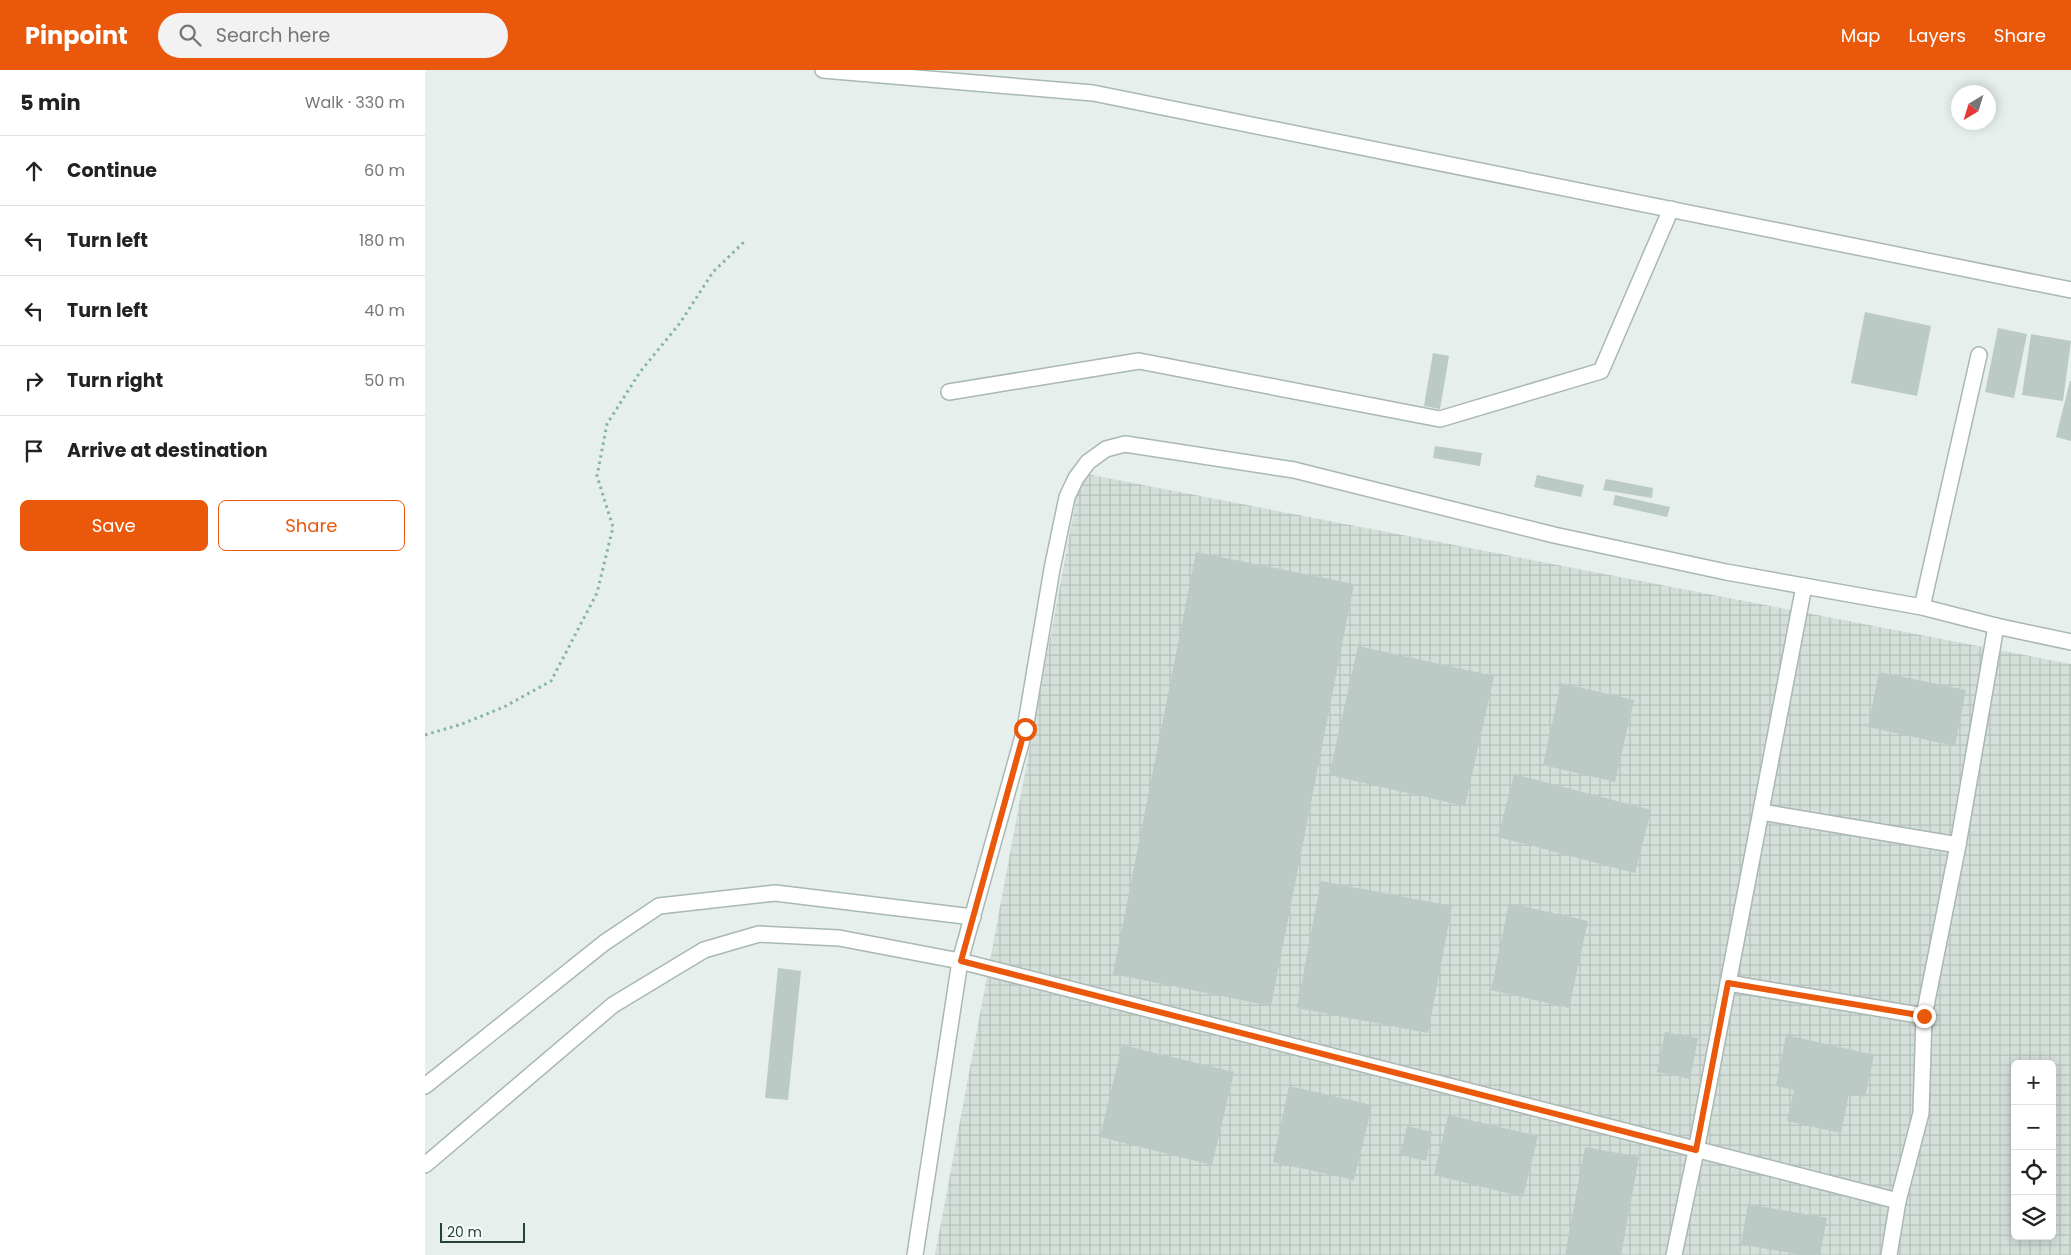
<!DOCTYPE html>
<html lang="en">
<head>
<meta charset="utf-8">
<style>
	:root { --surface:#fff; --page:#f2f2f2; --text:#222; --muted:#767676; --line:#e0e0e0; --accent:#ea580c }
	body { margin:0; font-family:Poppins,sans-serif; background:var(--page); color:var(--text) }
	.controls { position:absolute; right:15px; bottom:15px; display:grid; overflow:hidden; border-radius:8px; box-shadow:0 2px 12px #0003 }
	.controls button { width:45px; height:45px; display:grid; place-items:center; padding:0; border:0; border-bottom:1px solid var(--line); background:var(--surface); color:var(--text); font:25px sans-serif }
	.compass { position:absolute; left:1526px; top:15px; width:45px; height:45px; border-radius:50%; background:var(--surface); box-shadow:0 2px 12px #0003; rotate:218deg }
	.scale { position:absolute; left:15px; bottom:12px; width:85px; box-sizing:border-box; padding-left:5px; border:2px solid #24423a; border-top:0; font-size:14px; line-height:18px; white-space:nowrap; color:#24423a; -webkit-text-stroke:4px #f7fbf9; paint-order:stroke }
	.stop { position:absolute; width:15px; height:15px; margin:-11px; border:4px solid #ea580c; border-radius:50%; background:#fff }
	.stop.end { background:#ea580c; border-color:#fff; box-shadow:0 1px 5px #0008 }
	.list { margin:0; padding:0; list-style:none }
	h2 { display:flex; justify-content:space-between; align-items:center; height:65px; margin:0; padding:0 20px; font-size:21px }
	h2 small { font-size:16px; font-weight:400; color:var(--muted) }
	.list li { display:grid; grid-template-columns:32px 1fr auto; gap:15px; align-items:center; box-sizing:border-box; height:70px; padding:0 20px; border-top:1px solid var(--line) }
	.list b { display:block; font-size:19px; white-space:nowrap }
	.list em { font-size:16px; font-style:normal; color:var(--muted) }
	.actions { display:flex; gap:10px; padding:15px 20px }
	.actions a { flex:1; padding:11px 0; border:1px solid var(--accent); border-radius:8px; text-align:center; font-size:18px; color:var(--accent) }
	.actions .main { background:var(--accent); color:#fff }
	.icon { flex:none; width:28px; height:28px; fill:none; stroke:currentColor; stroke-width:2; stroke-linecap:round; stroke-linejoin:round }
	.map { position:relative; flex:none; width:1646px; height:1185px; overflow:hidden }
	header { display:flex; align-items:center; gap:30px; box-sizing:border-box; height:70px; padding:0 25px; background:var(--accent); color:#fff }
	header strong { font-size:24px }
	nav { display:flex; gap:28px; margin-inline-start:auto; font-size:18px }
	.search { width:350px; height:45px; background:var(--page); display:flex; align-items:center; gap:12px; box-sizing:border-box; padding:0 18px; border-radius:28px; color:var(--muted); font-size:19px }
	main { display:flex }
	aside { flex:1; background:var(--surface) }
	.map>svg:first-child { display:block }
	.industrial { fill:url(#industrial-grid); fill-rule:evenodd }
	.building { fill:#bbcac4 }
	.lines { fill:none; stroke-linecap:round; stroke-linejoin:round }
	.minor-casing { stroke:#a8b8b2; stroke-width:18 }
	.path { stroke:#86b3a5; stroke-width:3; stroke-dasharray:2.5 4; stroke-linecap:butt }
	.minor { stroke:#fff; stroke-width:15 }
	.route { stroke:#ea580c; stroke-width:6 }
</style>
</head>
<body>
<header>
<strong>Pinpoint</strong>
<div class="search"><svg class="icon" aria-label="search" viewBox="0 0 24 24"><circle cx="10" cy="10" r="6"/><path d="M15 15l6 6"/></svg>Search here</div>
<nav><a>Map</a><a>Layers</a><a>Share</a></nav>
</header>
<main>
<aside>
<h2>5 min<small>Walk · 330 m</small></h2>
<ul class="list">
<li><svg class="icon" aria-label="ahead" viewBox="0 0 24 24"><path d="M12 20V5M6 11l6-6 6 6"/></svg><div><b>Continue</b></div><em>60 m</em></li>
<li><svg class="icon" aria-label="left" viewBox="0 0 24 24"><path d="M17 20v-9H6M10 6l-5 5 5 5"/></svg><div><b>Turn left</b></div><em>180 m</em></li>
<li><svg class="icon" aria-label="left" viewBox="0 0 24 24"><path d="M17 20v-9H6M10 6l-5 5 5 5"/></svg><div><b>Turn left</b></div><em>40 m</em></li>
<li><svg class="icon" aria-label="right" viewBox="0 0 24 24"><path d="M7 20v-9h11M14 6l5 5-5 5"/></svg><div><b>Turn right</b></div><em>50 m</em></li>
<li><svg class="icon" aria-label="arrive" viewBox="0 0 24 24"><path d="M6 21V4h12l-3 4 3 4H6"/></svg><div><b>Arrive at destination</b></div></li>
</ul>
<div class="actions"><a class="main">Save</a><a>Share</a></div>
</aside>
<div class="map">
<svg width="1646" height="1185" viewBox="0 0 1646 1185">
	<defs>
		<pattern id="industrial-grid" width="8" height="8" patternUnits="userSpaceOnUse" patternTransform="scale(1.25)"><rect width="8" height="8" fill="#d4dfda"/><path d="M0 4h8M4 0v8" fill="none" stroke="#b6c1bc"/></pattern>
	</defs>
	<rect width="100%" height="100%" fill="#e6efeb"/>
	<path class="industrial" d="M656,403l990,191v591h-1136zM1590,994h37v172h-37z"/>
	<g class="building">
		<polygon points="1440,242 1506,256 1492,326 1426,313"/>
		<polygon points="1573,258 1602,264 1589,328 1560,322"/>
		<polygon points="1606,264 1646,271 1638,331 1597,325"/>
		<polygon points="1008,283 1024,286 1015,339 999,336"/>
		<polygon points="1645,311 1646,311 1646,371 1631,367"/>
		<polygon points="1010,376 1057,383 1055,396 1008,388"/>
		<polygon points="1112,405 1159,415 1156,427 1109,417"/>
		<polygon points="1181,409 1228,418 1227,428 1178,420"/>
		<polygon points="1190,425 1245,437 1242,447 1188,435"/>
		<polygon points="771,482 929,514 846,936 688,904"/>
		<polygon points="933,576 1069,606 1040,736 904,705"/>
		<polygon points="1454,602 1541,620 1530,676 1443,657"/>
		<polygon points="1136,613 1209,630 1190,712 1118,695"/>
		<polygon points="1089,704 1226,740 1210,803 1073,767"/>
		<polygon points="896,811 1027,836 1003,963 872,938"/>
		<polygon points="1084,833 1163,851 1144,938 1066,920"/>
		<polygon points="353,898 376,901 363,1030 340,1028"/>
		<polygon points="1240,962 1273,968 1265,1009 1232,1002"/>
		<polygon points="1361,965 1449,985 1440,1027 1424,1024 1416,1063 1362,1051 1369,1020 1351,1016"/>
		<polygon points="697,975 809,1002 787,1095 675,1067"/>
		<polygon points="864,1016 947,1035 929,1110 848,1092"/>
		<polygon points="1023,1045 1113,1066 1098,1127 1009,1105"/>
		<polygon points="982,1056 1007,1062 1001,1091 975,1085"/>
		<polygon points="1160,1077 1214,1087 1196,1185 1140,1185"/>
		<polygon points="1323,1134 1402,1148 1395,1185 1376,1185 1316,1174"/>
	</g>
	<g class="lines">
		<defs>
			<g id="minor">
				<polyline points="398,0 668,23 1646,220"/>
				<polyline points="524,322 714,291 1015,349 1176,301 1246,139"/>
				<polyline points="1497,537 1554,285"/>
				<polyline points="1336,742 1533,775"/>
				<polyline points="1303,913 1499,946"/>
				<polyline points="0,1016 179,873 234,836 350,823 548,847"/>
				<polyline points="0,1095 188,935 279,880 334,864 414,868 535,891 1473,1131"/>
				<polyline points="490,1185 535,891 600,659 627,499 642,427 651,408 663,392 681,379 700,374 869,400 1129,465 1301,502 1497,537 1571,556 1646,572"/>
				<polyline points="1249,1185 1271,1081 1379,516"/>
				<polyline points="1464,1185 1473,1131 1496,1043 1499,946 1533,775 1571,556"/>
			</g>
		</defs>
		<use href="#minor" class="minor-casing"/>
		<polyline class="path" points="0,665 37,654 79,637 126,611 172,523 188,457 172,406 182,354 215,302 255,253 288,202 321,170"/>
		<use href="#minor" class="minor"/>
	</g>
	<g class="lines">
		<polyline class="route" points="600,659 536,891 1271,1080 1303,913 1499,946"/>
	</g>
</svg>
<div class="controls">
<button>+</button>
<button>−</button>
<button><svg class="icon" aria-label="locate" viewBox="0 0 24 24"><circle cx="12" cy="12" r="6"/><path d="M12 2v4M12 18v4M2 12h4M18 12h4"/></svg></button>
<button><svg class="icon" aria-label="layers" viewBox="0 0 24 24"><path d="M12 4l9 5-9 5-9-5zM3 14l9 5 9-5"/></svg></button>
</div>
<svg class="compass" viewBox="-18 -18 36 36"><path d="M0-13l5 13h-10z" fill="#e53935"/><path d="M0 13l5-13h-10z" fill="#767676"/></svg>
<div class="scale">20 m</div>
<div class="stop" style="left:600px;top:659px"></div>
<div class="stop end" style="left:1499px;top:946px"></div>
</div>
</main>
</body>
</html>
